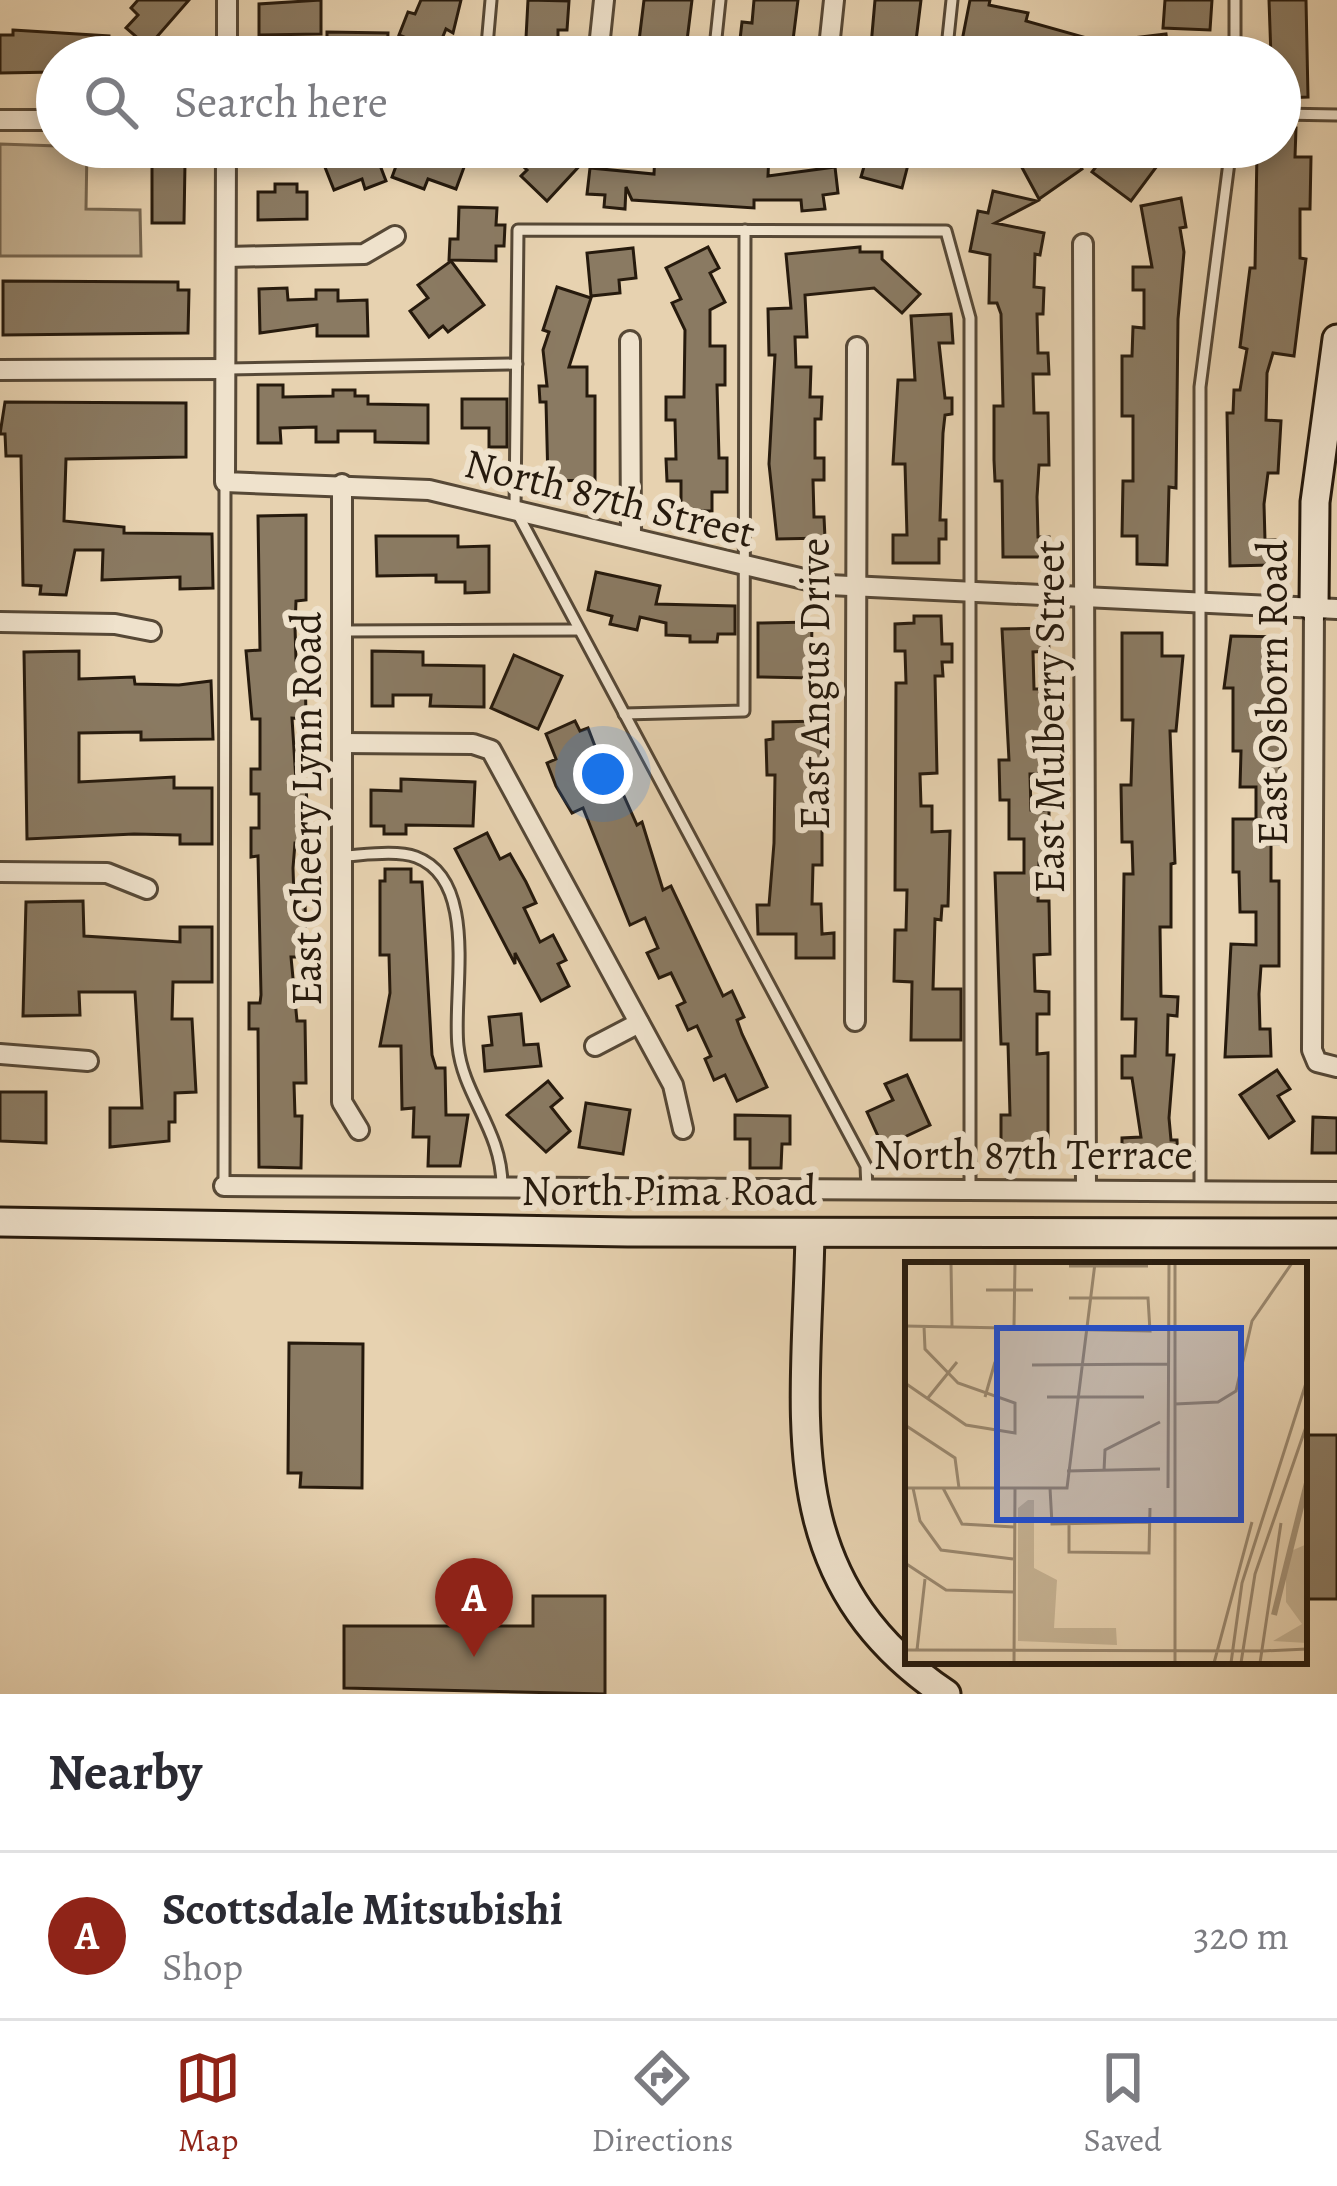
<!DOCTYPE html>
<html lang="en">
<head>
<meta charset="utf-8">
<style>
	:root { --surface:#fff; --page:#f2f2f3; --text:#2b2b33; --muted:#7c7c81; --line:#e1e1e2; --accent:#8f2418 }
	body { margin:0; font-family:Alegreya,serif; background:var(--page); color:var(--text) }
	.you { position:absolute; left:603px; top:774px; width:42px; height:42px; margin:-30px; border:9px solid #fff; border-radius:50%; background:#1a73e8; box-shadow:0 0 0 18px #1a73e833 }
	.badge { display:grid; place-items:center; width:78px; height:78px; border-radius:50%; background:var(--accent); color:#fff; font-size:39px; font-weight:700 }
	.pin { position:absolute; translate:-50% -99px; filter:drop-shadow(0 3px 6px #0008) }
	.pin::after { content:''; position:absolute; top:63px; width:42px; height:36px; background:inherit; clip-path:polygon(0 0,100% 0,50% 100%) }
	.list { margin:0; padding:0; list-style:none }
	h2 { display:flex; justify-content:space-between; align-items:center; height:156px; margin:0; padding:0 48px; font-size:51px }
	h2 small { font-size:39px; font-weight:400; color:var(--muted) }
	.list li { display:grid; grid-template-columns:78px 1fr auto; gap:36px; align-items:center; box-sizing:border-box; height:168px; padding:0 48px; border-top:3px solid var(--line) }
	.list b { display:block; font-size:45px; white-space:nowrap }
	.list p { margin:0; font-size:39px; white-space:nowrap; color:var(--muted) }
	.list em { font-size:39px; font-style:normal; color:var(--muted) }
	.icon { flex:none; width:66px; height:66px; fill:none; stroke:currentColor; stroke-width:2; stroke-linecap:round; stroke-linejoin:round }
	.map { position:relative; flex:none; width:1337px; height:1694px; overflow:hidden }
	.search { position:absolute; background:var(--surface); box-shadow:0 6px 18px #0003; left:36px; right:36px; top:36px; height:132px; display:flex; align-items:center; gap:30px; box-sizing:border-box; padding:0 42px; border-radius:66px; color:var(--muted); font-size:45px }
	.sheet { height:324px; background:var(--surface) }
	nav { display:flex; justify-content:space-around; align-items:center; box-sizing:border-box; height:168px; border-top:3px solid var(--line); background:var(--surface); font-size:33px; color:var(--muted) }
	nav a { display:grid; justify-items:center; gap:6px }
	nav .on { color:var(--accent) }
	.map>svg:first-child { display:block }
	.green { fill:#c6b394; stroke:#766650; stroke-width:3 }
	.building { fill:#8a7a62; stroke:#261a0d; stroke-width:3 }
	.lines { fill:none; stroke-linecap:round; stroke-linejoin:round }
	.lane-casing { stroke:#564836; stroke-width:15 }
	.street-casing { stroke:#564836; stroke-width:24 }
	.secondary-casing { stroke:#261a0d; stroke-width:33 }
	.lane { stroke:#efe2cc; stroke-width:9 }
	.street { stroke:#efe2cc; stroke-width:18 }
	.secondary { stroke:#efe2cc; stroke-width:27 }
	.labels { text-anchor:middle; stroke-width:12; stroke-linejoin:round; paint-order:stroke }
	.street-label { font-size:42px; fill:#261a0d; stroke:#efe2cc }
	.inset-river { fill:none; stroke:#a59379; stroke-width:6 }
	.inset-road { fill:none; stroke:#9a886f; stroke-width:3 }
	.view { fill:#1d4ed8; fill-opacity:0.15; stroke:#1d4ed8; stroke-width:6 }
	.inset-edge { fill:none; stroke:#261a0d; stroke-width:6 }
</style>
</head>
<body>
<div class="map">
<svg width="1337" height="1694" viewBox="0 0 1337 1694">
	<rect width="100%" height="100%" fill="#e7d2b0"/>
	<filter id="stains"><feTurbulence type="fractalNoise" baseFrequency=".00167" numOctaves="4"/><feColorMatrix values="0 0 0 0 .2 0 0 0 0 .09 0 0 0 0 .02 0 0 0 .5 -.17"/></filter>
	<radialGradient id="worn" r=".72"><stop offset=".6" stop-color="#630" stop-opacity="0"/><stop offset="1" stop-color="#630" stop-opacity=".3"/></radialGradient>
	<polygon class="green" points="0,144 87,147 86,209 140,210 141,256 0,256"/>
	<g class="building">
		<polygon points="138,0 189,0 148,47 126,28 138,15 131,8"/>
		<polygon points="321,0 321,34 259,35 259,4"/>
		<polygon points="421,0 461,0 453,33 446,29 437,51 399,35 408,12 415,14"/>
		<polygon points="528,0 569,1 567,30 558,30 558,57 525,57"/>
		<polygon points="644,0 692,0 685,57 637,57"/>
		<polygon points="754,0 798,0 791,56 738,57 742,22 752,23"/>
		<polygon points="875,0 921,0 914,57 870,57"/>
		<polygon points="970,0 990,0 989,5 1028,13 1026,21 1094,40 1091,57 992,57 960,51"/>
		<polygon points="1165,0 1212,0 1210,30 1163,28"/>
		<polygon points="1269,0 1306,0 1308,97 1280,98 1280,57 1271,57"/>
		<polygon points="13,30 109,36 109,57 57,57 57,72 0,73 0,35 13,35"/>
		<polygon points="327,32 388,33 387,57 327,57"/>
		<polygon points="1166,34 1169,57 1134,57 1132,38"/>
		<polygon points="1280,128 1296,128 1295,157 1311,157 1310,209 1300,209 1300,258 1306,259 1294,356 1273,353 1267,373 1266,420 1281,421 1278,473 1268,473 1264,504 1265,540 1275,540 1276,565 1230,566 1227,413 1233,413 1234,390 1240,390 1247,349 1240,347 1250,268 1255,268 1257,151 1280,147"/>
		<polygon points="317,147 373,147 386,181 365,189 362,179 334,190"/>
		<polygon points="403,147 470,151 456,189 428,179 424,189 392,177"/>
		<polygon points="526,147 557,147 563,153 569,147 584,161 547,201 521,176 527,170 515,159"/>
		<polygon points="1036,147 1071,147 1082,169 1039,199 1019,162 1038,152"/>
		<polygon points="1111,147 1141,147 1160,162 1131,201 1092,172"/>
		<polygon points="655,153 709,155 709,164 746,164 747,154 769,154 768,176 835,167 838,193 823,195 825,209 802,211 801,200 754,200 754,208 632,200 626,187 625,209 604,207 605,195 587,194 590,168 654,174"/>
		<polygon points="910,157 902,188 861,177 865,163"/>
		<polygon points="152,162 185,163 184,223 152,223"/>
		<polygon points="275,184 297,184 297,192 307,192 307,219 258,220 258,192 275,192"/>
		<polygon points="993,191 1037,201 995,223 1044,233 1040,255 1035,254 1034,287 1044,288 1043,314 1037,314 1038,353 1048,353 1049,374 1033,374 1034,413 1048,413 1049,465 1039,465 1037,497 1038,537 1049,537 1049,557 1003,557 1002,481 995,481 994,460 994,406 1003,406 1001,314 997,303 989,303 990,255 970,251 978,211 988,213"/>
		<polygon points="1181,198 1186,227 1180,228 1184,252 1178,319 1176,488 1169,487 1167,565 1137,564 1137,536 1122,536 1123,481 1133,481 1133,416 1122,416 1122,356 1132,356 1133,327 1144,328 1144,290 1133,290 1133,267 1152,267 1141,206"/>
		<polygon points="459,207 497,208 496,225 505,225 504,246 496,246 496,261 449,260 450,239 458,239"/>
		<polygon points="708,247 719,268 710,273 725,302 710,310 710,346 725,346 725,385 717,385 719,458 727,458 727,492 712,492 712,511 681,511 681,481 667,481 666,459 676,459 675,420 666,420 666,397 684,397 685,330 672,303 681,299 666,268"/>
		<polygon points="860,247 860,252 882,252 882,259 920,294 902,313 874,288 805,295 807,337 795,337 796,367 811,367 810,397 822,397 821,419 815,419 815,458 824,458 824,480 813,480 814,517 824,517 825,538 777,539 769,464 775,355 769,355 768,309 791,308 786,254"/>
		<polygon points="633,248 636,278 619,280 620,293 591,296 587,253"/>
		<polygon points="451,261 484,305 448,332 443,326 429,337 410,311 428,298 418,285"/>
		<polygon points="3,281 178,282 178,290 189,290 188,333 3,335"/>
		<polygon points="557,287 591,298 569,367 587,367 587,396 595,396 595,480 548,481 546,402 540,402 539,386 547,386 543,350 549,332 543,330"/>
		<polygon points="287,288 288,300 316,299 316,290 338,290 338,301 367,300 368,336 317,336 317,325 260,333 259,289"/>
		<polygon points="951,314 953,343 939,343 945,398 952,398 952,414 945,415 943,433 940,520 946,520 946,539 939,539 939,563 893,563 893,535 907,535 905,464 893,464 898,380 915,380 911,316"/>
		<polygon points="258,385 283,385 283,397 333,396 333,390 355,390 355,396 368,396 368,404 428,405 428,443 375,442 375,431 338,431 338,442 316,442 316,427 280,428 281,443 258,443"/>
		<polygon points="462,399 507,399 507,447 489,447 489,428 462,428"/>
		<polygon points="5,402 186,403 186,457 66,459 64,521 124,527 124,533 212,534 213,588 180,589 180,577 102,580 103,550 75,550 66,595 40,594 41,586 23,585 21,456 6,456 5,434 0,434"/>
		<polygon points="306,515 306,600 296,601 295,627 296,660 305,660 306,719 292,718 296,781 306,781 307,808 306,843 295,843 293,868 294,898 305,898 306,957 291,957 297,1021 305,1021 306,1083 294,1083 295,1116 302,1116 301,1168 259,1167 258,1029 249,1029 249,1003 260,1003 261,995 258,856 251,857 251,828 259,828 259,794 251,794 251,769 260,769 260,719 252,719 246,651 260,650 258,516"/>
		<polygon points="376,536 458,536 458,547 489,546 489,592 465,593 465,582 436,582 436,575 377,576"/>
		<polygon points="596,572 660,586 656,604 735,606 735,634 718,634 717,642 690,642 690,636 666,635 666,623 640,617 637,630 610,624 612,616 588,610"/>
		<polygon points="914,616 941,616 942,644 952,644 952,662 942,662 943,676 935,676 937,773 920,774 921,806 932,806 932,832 950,831 948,906 942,906 941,920 935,919 933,989 961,989 961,1040 911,1040 912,982 894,981 895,930 906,930 907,890 895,890 896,683 906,683 905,651 895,651 895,624 914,623"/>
		<polygon points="812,622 811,678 758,677 758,623"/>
		<polygon points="1048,628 1049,651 1033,652 1034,689 1049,689 1050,774 1030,774 1031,810 1049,810 1049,863 1039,863 1038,901 1049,901 1050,954 1034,955 1035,991 1049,992 1049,1014 1037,1014 1037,1054 1048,1053 1048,1137 1037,1137 1037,1167 1001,1167 1001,1115 1010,1115 1008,1044 1001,1044 995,873 1024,873 1024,839 1009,839 1009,800 1000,800 999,760 1009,760 1002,629"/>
		<polygon points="1122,633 1162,633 1162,656 1183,656 1176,731 1170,731 1175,863 1171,864 1171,927 1160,927 1161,996 1178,997 1177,1016 1168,1015 1167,1055 1174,1055 1169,1118 1171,1140 1177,1140 1178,1166 1122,1167 1122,1138 1141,1137 1132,1078 1122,1078 1122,1056 1135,1056 1136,1019 1122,1019 1124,874 1133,874 1132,842 1122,842 1121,785 1131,785 1133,720 1122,720"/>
		<polygon points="1231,636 1280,637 1277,689 1269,689 1270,728 1280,728 1280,844 1271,844 1271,881 1279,881 1279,966 1261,966 1259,994 1260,1029 1270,1029 1271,1056 1225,1057 1231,944 1256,945 1256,912 1240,912 1239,872 1233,872 1233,819 1256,819 1256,787 1240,787 1241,751 1233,751 1233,688 1224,688"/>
		<polygon points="79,651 79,679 134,677 135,684 179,685 211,681 213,739 141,740 141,732 79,733 79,782 174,777 174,788 212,788 212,844 180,844 180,835 134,834 27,839 24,652"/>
		<polygon points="372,651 423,652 423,665 484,666 484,707 430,706 431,695 393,695 393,706 372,706"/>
		<polygon points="514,655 562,676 538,729 491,708"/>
		<polygon points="575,721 580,731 588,728 611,788 619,785 637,825 642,822 663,890 671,886 723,996 732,991 744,1017 737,1020 742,1034 767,1087 737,1101 725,1075 714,1080 705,1059 711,1056 697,1026 688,1030 677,1006 685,1002 671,973 659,978 647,953 658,948 645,918 630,925 583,808 572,813 556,786 547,763 556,759 546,734"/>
		<polygon points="822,721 821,774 810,774 810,808 822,808 822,865 813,865 812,904 821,904 822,934 834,933 834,958 796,958 796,934 758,934 757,905 769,905 774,843 775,775 767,775 766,740 773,739 773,722"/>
		<polygon points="401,779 475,782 473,826 406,825 406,834 384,834 384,826 371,826 371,790 401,791"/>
		<polygon points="487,833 500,859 510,854 526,882 536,903 524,908 540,942 553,935 566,960 558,964 569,986 541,1001 515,953 515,964 455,849"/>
		<polygon points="385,869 411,869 411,882 422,882 432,1055 436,1068 445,1068 446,1115 468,1115 460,1166 428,1166 429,1137 413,1137 414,1108 402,1109 401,1046 380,1046 390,993 389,955 380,955 380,881 385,881"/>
		<polygon points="83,901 84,936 180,942 180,927 212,927 212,982 173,982 172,1019 192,1019 196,1092 175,1093 175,1122 169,1122 169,1141 110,1147 110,1108 142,1108 135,992 79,992 80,1015 23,1016 26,902"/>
		<polygon points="521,1014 524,1045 538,1044 541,1066 485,1071 483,1046 492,1045 489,1017"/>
		<polygon points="1277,1070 1290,1089 1278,1096 1294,1121 1269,1138 1240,1095"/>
		<polygon points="907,1075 930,1125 883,1147 867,1112 893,1100 885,1084"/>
		<polygon points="548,1081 562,1098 551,1107 570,1131 546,1152 507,1115"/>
		<polygon points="0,1092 46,1092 46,1143 0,1141"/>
		<polygon points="586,1103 630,1110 623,1154 579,1147"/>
		<polygon points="735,1115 790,1116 790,1144 782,1144 781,1168 750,1168 750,1139 735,1139"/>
		<polygon points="1313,1117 1337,1118 1337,1153 1312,1153"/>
		<polygon points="289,1343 363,1344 362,1488 300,1487 301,1473 288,1473"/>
		<rect x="1304" y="1435" width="33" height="164"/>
		<polygon points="533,1596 605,1596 605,1694 344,1688 344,1626 533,1626"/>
	</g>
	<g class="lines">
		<defs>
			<g id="lane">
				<polyline points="1235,0 1235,57"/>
				<polyline points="486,57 491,0"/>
				<polyline points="714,57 720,0"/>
				<polyline points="946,57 952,0"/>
				<polyline points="1280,114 1337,115"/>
				<polyline points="228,369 517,364"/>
				<polyline points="344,631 579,630"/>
				<polyline points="624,714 744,711 745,230"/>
				<path d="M342,856c22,-1 54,-6 74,1 64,24 36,137 42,189 5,50 44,84 44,140"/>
				<polyline points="224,1186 225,484"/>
				<polyline points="867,1189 866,1166 515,509 518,230 946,231 970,318 970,1189"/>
				<polyline points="1200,1190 1200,387 1231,147"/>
			</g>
			<g id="street">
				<polyline points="227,57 227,0"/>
				<polyline points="598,57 604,0"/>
				<polyline points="828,57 834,0"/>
				<polyline points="0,120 57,120"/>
				<polyline points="226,147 225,482 429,490 829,585 1337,609"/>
				<polyline points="1083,244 1086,1190"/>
				<polyline points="227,257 364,254 395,236"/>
				<polyline points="630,341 631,537"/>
				<polyline points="0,370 226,369"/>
				<polyline points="342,484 342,1102 359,1130"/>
				<polyline points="1314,607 1312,1050 1317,1062 1337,1067"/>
				<polyline points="0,622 115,624 151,631"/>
				<polyline points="342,743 473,744 491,750 673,1085 683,1129"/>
				<polyline points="0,872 107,873 147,889"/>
				<polyline points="855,1021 857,347"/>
				<polyline points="595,1046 639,1023"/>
				<polyline points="0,1054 88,1061"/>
				<polyline points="224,1186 1337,1192"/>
			</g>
			<g id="secondary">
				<polyline points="1314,607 1315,502 1337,339"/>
				<polyline points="0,1222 628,1232 1337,1233"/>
				<path d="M810,1233c-3,182 -38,344 136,461"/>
			</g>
		</defs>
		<use href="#lane" class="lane-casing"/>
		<use href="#street" class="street-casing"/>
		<use href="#secondary" class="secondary-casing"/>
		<use href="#lane" class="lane"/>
		<use href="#street" class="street"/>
		<use href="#secondary" class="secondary"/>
	</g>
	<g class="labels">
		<g class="street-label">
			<text transform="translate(610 497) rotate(14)" y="15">North 87th Street</text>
			<text transform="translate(814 684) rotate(-90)" y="15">East Angus Drive</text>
			<text transform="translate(1272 693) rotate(-90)" y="15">East Osborn Road</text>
			<text transform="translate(1049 717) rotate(-90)" y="15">East Mulberry Street</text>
			<text transform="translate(306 809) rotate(-90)" y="15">East Cheery Lynn Road</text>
			<text x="1033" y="1169">North 87th Terrace</text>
			<text x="669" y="1205">North Pima Road</text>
		</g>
	</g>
	<g transform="translate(905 1262)">
		<rect width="402" height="402" fill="#e7d2b0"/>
		<path d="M123,238h6v68l23,12 -3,48h62l1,17 -99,-4v-133zM402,282v99l-34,-2 29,-17 -16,-22v-26l5,-25z" fill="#c6b394"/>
		<path class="inset-river" d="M369,353l33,-132"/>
		<path class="inset-road" d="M46,1l1,63M270,1v400M164,4h79M81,28h47M0,64l245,5 -2,-33h-79M109,64l1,-63M127,103l136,-1M0,121l61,42 49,8v-30l-57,-20 -33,-34 -1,-23M80,135l10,-35M142,135h97M22,137l30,-37M270,142l43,-2 18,-11 16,-70 40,-58M0,163l50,33 4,30M162,209l93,-2M199,209l1,-21 55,-28M0,226h162l28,-225M8,226l7,33 21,29 72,9M38,226l19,36 52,3M145,226l2,36 97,-2M263,226l1,-225M164,261v29l80,1 1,-45M0,301l41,27 68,2M0,388l357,1M12,388l8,-71M358,389l44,-2M109,401l1,-175M309,401l38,-141M326,401l11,-80 65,-203M336,401l14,-89 52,-150M355,401l21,-140"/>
		<path class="view" d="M92,66h244v192h-244z"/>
		<rect width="402" height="402" class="inset-edge"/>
	</g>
	<rect width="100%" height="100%" filter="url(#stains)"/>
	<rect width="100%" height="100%" fill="url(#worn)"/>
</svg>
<div class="you"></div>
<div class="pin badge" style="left:474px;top:1657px">A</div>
<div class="search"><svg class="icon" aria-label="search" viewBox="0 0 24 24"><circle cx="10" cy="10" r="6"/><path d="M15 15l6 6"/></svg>Search here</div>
</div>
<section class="sheet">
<h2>Nearby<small></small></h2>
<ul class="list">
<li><span class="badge">A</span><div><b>Scottsdale Mitsubishi</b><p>Shop</p></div><em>320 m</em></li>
</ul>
</section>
<nav>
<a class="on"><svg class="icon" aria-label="map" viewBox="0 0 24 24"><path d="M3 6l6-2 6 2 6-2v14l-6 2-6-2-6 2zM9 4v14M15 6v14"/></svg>Map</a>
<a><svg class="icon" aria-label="directions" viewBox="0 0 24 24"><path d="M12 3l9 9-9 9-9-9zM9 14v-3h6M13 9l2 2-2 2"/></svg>Directions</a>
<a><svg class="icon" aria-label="saved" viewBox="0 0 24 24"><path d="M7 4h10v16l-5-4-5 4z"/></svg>Saved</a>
</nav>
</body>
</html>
